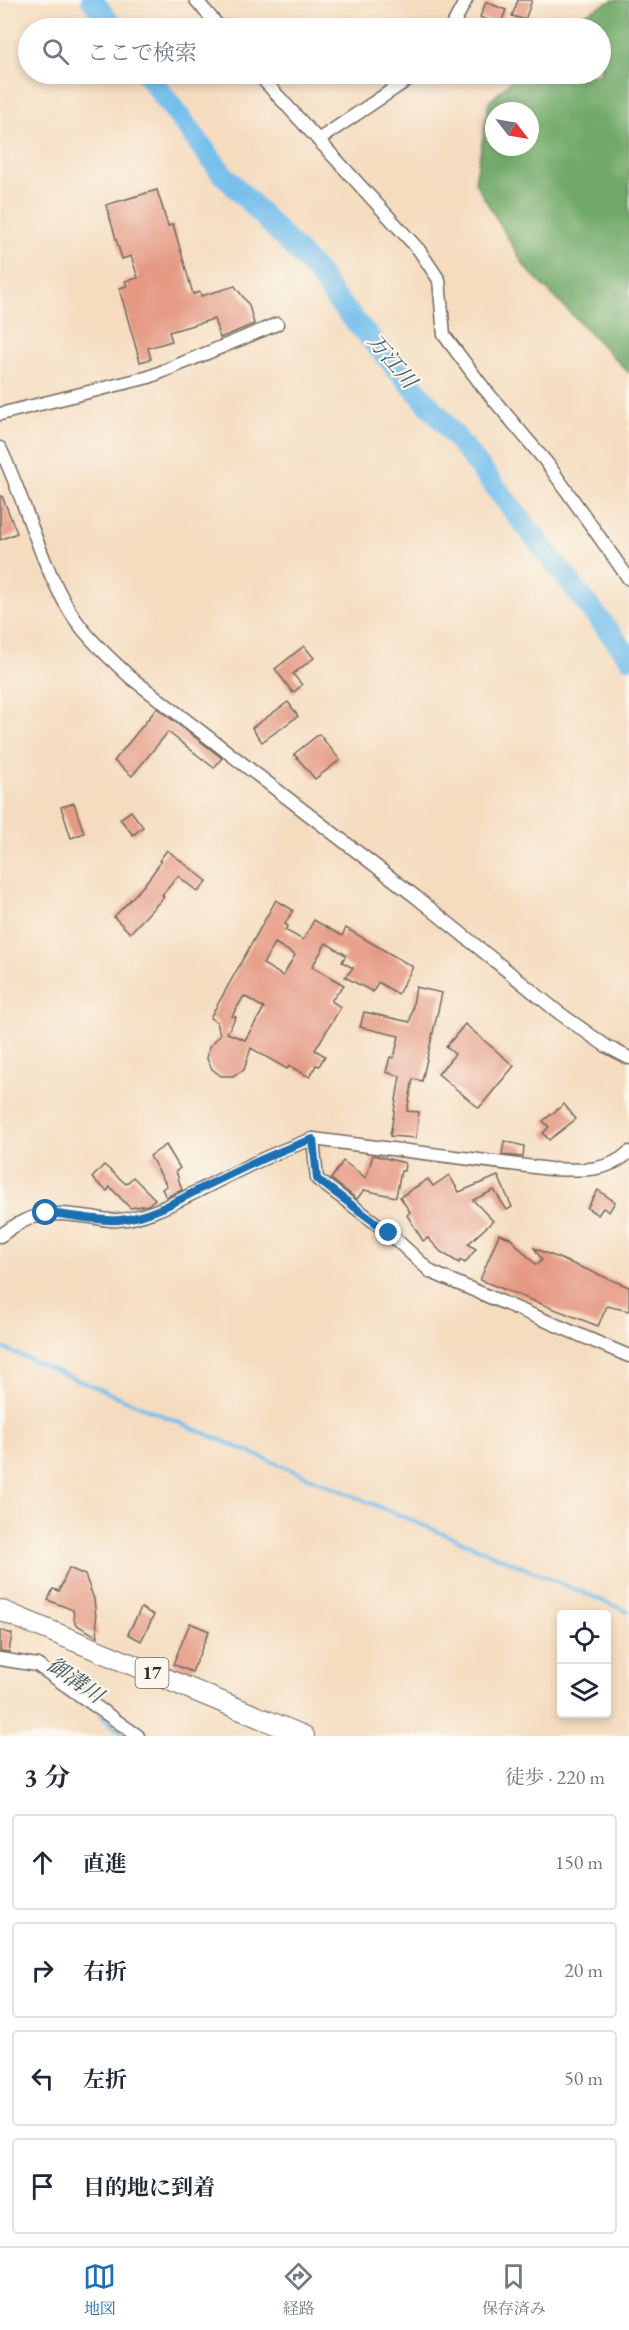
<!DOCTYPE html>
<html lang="ja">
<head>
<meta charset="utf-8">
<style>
	:root { --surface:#fff; --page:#f6f6f7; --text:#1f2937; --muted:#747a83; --line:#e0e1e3; --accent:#1f6fb2 }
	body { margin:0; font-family:"EB Garamond","Noto Serif JP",serif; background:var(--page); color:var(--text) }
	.controls { position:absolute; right:18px; bottom:18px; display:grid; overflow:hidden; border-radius:6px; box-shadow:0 3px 9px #0003 }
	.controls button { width:54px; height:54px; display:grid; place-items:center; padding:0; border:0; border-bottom:2px solid var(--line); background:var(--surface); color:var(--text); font:30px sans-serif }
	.compass { position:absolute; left:485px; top:102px; width:54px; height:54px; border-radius:50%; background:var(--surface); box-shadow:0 3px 9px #0003; rotate:121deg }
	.stop { position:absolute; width:18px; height:18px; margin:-14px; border:4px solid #1f6fb2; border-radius:50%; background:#fff }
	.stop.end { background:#1f6fb2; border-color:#fff; box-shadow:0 2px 6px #0008 }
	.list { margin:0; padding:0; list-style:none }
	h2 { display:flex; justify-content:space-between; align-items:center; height:78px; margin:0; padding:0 24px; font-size:26px }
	h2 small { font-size:20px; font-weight:400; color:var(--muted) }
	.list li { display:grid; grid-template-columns:39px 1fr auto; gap:18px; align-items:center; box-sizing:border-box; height:96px; margin:0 12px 12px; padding:0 12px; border:2px solid var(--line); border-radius:6px }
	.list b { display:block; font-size:22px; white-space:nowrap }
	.list em { font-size:20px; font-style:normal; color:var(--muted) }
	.icon { flex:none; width:33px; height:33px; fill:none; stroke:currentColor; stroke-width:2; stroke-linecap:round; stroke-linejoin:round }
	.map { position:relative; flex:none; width:629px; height:1736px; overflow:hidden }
	.search { position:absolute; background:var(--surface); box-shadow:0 3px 9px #0003; left:18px; right:18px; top:18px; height:66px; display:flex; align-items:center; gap:15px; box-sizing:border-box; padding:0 21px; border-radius:33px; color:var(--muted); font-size:22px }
	.sheet { height:510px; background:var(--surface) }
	nav { display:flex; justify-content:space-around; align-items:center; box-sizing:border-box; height:84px; border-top:2px solid var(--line); background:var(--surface); font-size:16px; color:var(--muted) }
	nav a { display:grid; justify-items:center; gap:3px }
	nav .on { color:var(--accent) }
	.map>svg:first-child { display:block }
	.forest { fill:#6fa968; stroke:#4d6a4a; stroke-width:1.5; fill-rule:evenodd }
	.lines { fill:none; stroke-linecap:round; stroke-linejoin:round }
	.stream { stroke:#74bfed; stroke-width:4 }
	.river { stroke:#74bfed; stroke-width:22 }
	.building { fill:#e59882; fill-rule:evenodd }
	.street-casing { stroke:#72695f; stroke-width:15 }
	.primary-casing { stroke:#72695f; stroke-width:22 }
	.street { stroke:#fff; stroke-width:12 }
	.primary { stroke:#fff; stroke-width:20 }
	.route { stroke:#1f6fb2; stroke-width:8 }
	.labels { text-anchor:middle; stroke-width:4.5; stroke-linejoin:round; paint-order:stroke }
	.shield { fill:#fbf7ec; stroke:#696865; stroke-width:1.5 }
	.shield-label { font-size:18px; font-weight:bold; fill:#2b2b2b }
	.water-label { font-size:21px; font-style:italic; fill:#415765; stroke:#fbf7ec }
</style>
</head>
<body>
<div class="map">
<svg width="629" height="1736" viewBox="0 0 629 1736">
	<rect width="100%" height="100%" fill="#fbf7ec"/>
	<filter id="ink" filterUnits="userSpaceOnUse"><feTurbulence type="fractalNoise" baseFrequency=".0167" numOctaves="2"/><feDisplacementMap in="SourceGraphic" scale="12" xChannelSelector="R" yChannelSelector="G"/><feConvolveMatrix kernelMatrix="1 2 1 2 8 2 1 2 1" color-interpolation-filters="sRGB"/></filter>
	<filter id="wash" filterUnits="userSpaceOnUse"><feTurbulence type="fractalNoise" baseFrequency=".008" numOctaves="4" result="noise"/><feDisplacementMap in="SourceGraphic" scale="24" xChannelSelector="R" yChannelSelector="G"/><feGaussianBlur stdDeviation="1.35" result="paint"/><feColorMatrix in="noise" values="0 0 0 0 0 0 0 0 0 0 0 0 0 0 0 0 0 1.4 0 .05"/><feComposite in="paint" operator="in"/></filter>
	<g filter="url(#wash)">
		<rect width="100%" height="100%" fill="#f5dcbf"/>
		<path class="forest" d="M613,0h16v373l-104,-106 -50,-85 14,-80 29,-28h82v-46h-37l9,-8zM494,111h36v36h-36z"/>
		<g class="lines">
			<g class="stream">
				<polyline points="0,1347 629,1612"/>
				<polyline points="0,1666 21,1668"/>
				<polyline points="100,1716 126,1736"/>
			</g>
			<g class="river">
				<polyline points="92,0 114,28"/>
				<polyline points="147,74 221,172 318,273 334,297 443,421 629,657"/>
			</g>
		</g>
		<g id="blocks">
			<g class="building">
				<polygon points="518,0 532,0 525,20 512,16"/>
				<polygon points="486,2 506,10 500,25 480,17"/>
				<polygon points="157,190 168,226 173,224 193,294 200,292 201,296 235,286 249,305 254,324 220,338 214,319 169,332 172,341 148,348 151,359 140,362 119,288 127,286 125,281 138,278 131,256 122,259 106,205"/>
				<polygon points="0,496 2,496 17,533 0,540"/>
				<polygon points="304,646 314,658 293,674 302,685 293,693 275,669"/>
				<polygon points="288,702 298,716 262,742 252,728"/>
				<polygon points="157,708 222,758 214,768 168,732 132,776 114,761"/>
				<polygon points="319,734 340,760 315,779 294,754"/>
				<polygon points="74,803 84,833 71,838 61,807"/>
				<polygon points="131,811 143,827 133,835 120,819"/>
				<polygon points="167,850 207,881 198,892 178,876 162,895 164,897 130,933 114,917 144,885 161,862 159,861"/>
				<path d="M276,900l17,10 -8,14 3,2 -3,4 18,10 11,-20 28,16 4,-8 67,39 -15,27 -20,-12 -5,10 -28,-15 8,-9 -11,-6 4,-7 -20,-12 -14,24 32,18 -13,16 10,6 -26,43 10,6 -6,10 -3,-1 -6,12 -21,-11 -2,3 -36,-21 -7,22 -11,6h-12l-9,-7 -5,-10 2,-12 11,-12 -3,-13 -7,-4zM275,943l20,12 -12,21 -20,-12zM244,996l20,12 -19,32 -18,-7 9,-16 -4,-1z"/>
				<polygon points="416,987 442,993 422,1081 413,1079 407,1111 419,1112 416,1138 390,1136 400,1076 386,1072 390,1057 394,1058 399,1036 360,1027 364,1012 410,1022"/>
				<polygon points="465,1024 514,1066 479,1108 438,1074 455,1054 446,1047"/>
				<polygon points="564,1104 576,1119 549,1140 543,1133 549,1127 543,1121"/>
				<polygon points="504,1141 524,1146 523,1157 502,1155"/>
				<polygon points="166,1145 180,1168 176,1171 182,1190 166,1197 162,1189 167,1186 150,1156"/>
				<polygon points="373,1155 405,1163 404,1171 401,1171 396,1197 364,1190 357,1199 331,1179 343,1161 366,1178"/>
				<polygon points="104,1165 126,1184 133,1177 155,1199 148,1205 130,1208 110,1187 107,1191 92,1178"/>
				<polygon points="449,1175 459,1192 498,1176 512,1207 507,1210 494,1190 473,1200 493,1221 468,1244 476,1249 465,1263 460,1260 459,1263 441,1252 428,1238 423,1241 407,1215 410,1212 400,1197 428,1179 433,1186"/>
				<polygon points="598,1190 615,1202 609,1212 603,1208 598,1215 587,1208"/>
				<polygon points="499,1234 510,1238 536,1265 542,1260 534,1248 629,1287 629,1311 607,1306 598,1326 480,1280"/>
				<polygon points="69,1568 85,1575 94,1599 98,1637 75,1624 73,1610 48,1600 53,1589 59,1591"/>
				<polygon points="141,1608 154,1615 141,1641 128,1634"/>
				<polygon points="190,1623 209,1631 192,1672 173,1664"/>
				<polygon points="0,1630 12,1634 9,1652 0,1651"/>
			</g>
		</g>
	</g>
	<g filter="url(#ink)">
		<use href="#blocks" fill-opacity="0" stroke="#72695f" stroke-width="1.5"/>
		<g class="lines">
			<defs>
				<g id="street">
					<polyline points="196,0 220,28"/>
					<polyline points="451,28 466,0"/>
					<polyline points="258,74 419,250 439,280 444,335 483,387 547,463 629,579"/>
					<polyline points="318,140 416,74"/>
					<polyline points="0,414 149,377 277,324"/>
					<path d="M0,448c26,53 39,114 71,165 15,24 38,44 59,64l286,220 142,115 48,34 23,12"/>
					<polyline points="313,1139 317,1179 389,1233 431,1272 629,1356"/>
					<path d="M0,1236c33,-26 51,-24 91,-19 8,1 18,4 27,3 29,-2 57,-18 82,-30 37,-19 74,-38 113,-51l237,30c28,1 58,4 79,-17"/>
					<polyline points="0,1659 37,1665 138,1736"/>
				</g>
				<polyline id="primary" points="0,1610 304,1736"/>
			</defs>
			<use href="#street" class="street-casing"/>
			<use href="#primary" class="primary-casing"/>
			<use href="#street" class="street"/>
			<use href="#primary" class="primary"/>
		</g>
	</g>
	<g class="lines" filter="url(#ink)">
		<path class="route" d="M46,1213c21,1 56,9 73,7 30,-3 56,-18 81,-31 37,-18 74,-37 113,-50l4,40 72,54"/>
	</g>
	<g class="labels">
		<rect class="shield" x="135.5" y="1658" width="33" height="30" rx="4.5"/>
		<g class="shield-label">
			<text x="152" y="1679">17</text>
		</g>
		<g class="water-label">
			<text transform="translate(392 361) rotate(50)" y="7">万江川</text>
			<text transform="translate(75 1680) rotate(35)" y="7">御溝川</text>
		</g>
	</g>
</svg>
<div class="controls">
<button><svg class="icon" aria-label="locate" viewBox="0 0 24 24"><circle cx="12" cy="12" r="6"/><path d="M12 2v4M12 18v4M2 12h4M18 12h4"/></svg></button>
<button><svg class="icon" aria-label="layers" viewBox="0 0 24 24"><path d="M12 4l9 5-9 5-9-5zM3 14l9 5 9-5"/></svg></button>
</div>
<svg class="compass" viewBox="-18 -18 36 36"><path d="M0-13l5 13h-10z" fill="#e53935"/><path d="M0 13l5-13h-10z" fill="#747a83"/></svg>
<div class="stop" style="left:46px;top:1213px"></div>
<div class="stop end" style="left:389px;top:1233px"></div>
<div class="search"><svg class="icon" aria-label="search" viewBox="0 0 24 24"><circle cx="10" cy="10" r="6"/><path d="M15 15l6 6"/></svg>ここで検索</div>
</div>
<section class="sheet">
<h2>3 分<small>徒歩 · 220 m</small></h2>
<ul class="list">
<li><svg class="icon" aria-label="ahead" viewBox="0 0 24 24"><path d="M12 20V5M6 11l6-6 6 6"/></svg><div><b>直進</b></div><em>150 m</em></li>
<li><svg class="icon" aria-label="right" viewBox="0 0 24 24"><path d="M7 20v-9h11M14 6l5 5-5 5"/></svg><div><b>右折</b></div><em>20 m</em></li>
<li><svg class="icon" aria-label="left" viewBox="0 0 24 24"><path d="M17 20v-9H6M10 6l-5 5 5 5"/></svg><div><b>左折</b></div><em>50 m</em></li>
<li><svg class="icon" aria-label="arrive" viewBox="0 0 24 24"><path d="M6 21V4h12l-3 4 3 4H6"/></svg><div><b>目的地に到着</b></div></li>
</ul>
</section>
<nav>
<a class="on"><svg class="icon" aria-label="map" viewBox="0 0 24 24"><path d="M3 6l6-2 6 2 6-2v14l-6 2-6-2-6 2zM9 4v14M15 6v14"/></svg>地図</a>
<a><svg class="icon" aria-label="directions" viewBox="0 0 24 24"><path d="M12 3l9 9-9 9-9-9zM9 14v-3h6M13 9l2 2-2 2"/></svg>経路</a>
<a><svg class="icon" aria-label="saved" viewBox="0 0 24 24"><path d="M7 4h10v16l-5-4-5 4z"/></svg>保存済み</a>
</nav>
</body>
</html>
